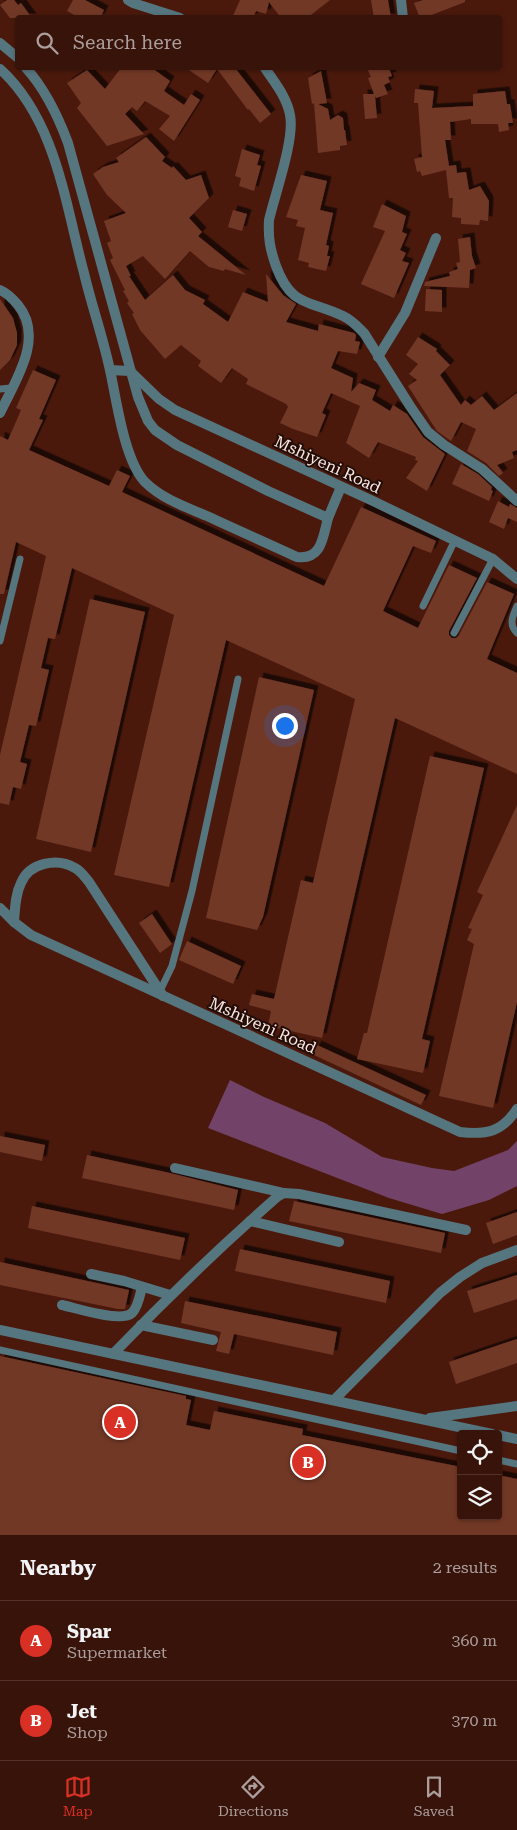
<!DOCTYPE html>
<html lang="en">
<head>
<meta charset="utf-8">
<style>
	:root { --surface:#381309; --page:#3f1c12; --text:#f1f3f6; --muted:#ab9e9c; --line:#52322a; --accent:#d93025 }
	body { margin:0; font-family:"Roboto Serif",serif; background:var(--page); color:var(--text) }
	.controls { position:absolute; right:15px; bottom:15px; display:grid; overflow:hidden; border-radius:5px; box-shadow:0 1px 4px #0004 }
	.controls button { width:45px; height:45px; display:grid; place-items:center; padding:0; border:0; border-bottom:1px solid var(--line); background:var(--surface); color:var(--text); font:25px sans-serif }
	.you { position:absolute; left:284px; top:725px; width:18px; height:18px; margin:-12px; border:4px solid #fff; border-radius:50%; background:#1a73e8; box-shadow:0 0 0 8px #1a73e833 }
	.badge { display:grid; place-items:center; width:32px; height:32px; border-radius:50%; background:var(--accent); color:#fff; font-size:16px; font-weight:700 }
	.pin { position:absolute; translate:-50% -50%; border:2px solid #fff; box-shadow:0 1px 5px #0006 }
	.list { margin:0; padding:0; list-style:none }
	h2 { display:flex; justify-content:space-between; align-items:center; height:65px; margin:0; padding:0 20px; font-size:21px }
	h2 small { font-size:16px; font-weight:400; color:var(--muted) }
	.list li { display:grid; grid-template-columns:32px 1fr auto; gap:15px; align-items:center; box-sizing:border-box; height:80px; padding:0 20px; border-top:1px solid var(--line) }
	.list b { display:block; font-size:19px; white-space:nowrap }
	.list p { margin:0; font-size:16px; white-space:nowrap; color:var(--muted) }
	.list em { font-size:16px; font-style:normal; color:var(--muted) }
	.icon { flex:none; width:28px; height:28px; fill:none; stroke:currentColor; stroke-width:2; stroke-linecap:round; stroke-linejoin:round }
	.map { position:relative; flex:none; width:517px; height:1535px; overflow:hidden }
	.search { position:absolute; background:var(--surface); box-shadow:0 1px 4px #0004; left:15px; right:15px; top:15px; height:55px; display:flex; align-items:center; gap:12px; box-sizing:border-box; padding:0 18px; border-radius:5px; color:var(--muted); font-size:19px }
	.sheet { height:225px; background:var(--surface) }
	nav { display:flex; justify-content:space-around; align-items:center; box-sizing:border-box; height:70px; border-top:1px solid var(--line); background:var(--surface); font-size:14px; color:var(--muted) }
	nav a { display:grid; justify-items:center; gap:2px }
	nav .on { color:var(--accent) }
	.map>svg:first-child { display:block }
	.forest { fill:#734268 }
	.building { fill:#723728; filter:url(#shadow) }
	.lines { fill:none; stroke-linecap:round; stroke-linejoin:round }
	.lane { stroke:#56767f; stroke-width:7 }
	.street { stroke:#56767f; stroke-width:10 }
	.labels { text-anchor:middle; stroke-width:4; stroke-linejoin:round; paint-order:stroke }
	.street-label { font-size:16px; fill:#fbe6e1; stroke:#220c07 }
</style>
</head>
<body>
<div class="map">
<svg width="517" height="1535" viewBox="0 0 517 1535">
	<defs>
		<filter id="shadow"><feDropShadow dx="4.5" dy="-4.5" stdDeviation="0" flood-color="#0009"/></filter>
	</defs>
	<rect width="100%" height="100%" fill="#4a190c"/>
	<polygon class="forest" points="230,1080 264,1097 325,1123 382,1157 432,1168 454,1171 508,1150 517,1141 517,1186 489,1200 442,1214 389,1198 208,1128"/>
	<g class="building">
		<polygon points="7,0 14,0 18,5 21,3 32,18 10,18 0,5"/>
		<polygon points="73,0 85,0 104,10 100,18 80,18 67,11"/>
		<polygon points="240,0 330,0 307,18 281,18 269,2 266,14 256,11 253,18 232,18"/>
		<polygon points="371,0 388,0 391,18 374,18"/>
		<polygon points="423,0 465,0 465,2 424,18 420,18 414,3"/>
		<polygon points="121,68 152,68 170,81 164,91 184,105 191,94 200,100 174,141 159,129 170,116 145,101 137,111 132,107 125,114 144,134 107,146 77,108 81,103 67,83 87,70 105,89"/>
		<polygon points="186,68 235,68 271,114 260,123 249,109 248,110 217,69 208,83"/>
		<polygon points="367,68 389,68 392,76 388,77 390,82 384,85 388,94 376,98 375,96 377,118 365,119 363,94 374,94 368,78 371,77"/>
		<polygon points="321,71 327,103 318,104 328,109 330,120 338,115 343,118 344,130 345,130 347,145 340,146 340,150 318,153 314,103 312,104 308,78"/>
		<polygon points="415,89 434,91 432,108 473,106 473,94 505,91 507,104 510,104 513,123 508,123 509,130 499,132 498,124 471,124 471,119 450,122 451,140 445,140 449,166 456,165 457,173 466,172 469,190 480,186 489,201 488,221 480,220 479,225 461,224 461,218 452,217 453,198 449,198 446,170 422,176 420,171 417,172 414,159 422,157 418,103 414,103"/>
		<polygon points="146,137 165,157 162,161 172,168 173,166 186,180 201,175 209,198 189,218 202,232 198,236 246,275 225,269 224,271 209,267 190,251 165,279 143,256 126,266 131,276 129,276 145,300 173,275 185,290 205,300 203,304 228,322 243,292 268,302 266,274 283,295 296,304 286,322 318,331 319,324 354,333 356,335 355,341 360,342 357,354 338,351 331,368 353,378 351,392 359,383 376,390 372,400 390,411 393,405 407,414 423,437 445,454 427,491 406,478 418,461 415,460 416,457 378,442 369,458 346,443 360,406 331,393 322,413 326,415 317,437 293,429 280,423 288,407 286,404 246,384 248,379 232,368 221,383 198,366 201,361 181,345 165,359 140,330 132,314 134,313 127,303 129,301 123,291 125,290 110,260 113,258 107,243 111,241 104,221 126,213 107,195 93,174 103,167 119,162 116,158"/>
		<polygon points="242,149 260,155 257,165 261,166 254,191 239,186 241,178 235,176"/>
		<polygon points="301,175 327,181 320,210 333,213 326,245 329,246 327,256 330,256 326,271 308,267 309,263 298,260 305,228 296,226 298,220 286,217"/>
		<polygon points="382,204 406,216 402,232 407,234 400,250 406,253 402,261 409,263 394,298 361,284 385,231 373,227"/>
		<polygon points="233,210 247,214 242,231 228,227"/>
		<polygon points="470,237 472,256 476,268 470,270 469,288 424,286 425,282 450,276 449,272 458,269 456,263 460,262 458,239"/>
		<polygon points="426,289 442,290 442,312 425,311"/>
		<polygon points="0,299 13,318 17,333 17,345 10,360 0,370"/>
		<polygon points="418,337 437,349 436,351 450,365 440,375 461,405 465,400 471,405 482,396 494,410 517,393 517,450 512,452 514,458 497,465 503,473 499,476 486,463 467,451 476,429 461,422 451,441 437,431 408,386 417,380 409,374 418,364 406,355"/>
		<polygon points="33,370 56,380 39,419 43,420 29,450 109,486 117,470 130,476 122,492 324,586 361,507 436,541 431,553 413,546 383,611 418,628 449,565 477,578 449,631 449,635 452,638 456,638 459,635 487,582 514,594 487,659 517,673 517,774 395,718 322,1038 268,1026 271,1011 249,1005 252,994 274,999 301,880 313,883 355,699 226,640 169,887 114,875 174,615 72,568 55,639 48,638 41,668 49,670 36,726 29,725 20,762 27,764 21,789 13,787 9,805 0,803 0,755 46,556 16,542 4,594 0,594 0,436 8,440 21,410 16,408"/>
		<polygon points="461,464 478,474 492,487 491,490 493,491 489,501 452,484"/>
		<polygon points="498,501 509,507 510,504 517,508 517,522 508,518 504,529 489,522"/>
		<polygon points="90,599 145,612 91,852 36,839"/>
		<polygon points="259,677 314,690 263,917 257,930 206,918"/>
		<polygon points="430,756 484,768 422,1039 430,1041 423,1073 357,1059 364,1033 367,1033"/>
		<polygon points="517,805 517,1002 493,1108 439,1096 474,944 467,940 472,929 468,928 483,895 477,892"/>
		<polygon points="152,914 172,944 160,953 139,923"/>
		<polygon points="187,941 241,966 233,984 179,960"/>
		<polygon points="317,1045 426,1095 421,1105 312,1054"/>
		<polygon points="0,1136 45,1145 42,1161 0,1152"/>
		<polygon points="87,1155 170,1173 238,1190 234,1210 82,1178"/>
		<polygon points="294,1201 445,1233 441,1253 289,1221"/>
		<polygon points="32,1206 185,1238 180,1260 28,1228"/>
		<polygon points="517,1212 517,1235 493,1244 486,1223"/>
		<polygon points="240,1249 390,1281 386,1303 235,1271"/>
		<polygon points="0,1262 129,1290 125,1309 118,1309 0,1285"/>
		<polygon points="517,1275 517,1299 474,1313 467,1291"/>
		<polygon points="185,1301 337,1332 333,1355 234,1334 229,1354 216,1351 221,1332 181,1323"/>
		<polygon points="517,1339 517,1363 456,1384 449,1362"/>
		<polygon points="0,1356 186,1396 186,1399 191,1400 186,1425 210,1430 214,1411 303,1429 302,1435 461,1467 461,1516 498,1516 498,1475 517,1479 517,1535 0,1535"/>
	</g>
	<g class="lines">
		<g class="lane">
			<polyline points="0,389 11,388"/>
			<polyline points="423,606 455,540"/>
			<path d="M517,606c-4,10 -9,18 0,27"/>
			<polyline points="454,633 493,559"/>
			<polyline points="0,641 20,559"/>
			<polyline points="160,991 172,966 192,891 238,679"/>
			<polyline points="0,1350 461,1451"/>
			<polyline points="498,1460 517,1464"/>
		</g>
		<g class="street">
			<polyline points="128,0 133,3 180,18"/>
			<polyline points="401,0 403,18"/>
			<polyline points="0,43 18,58"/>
			<path d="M265,68c9,14 22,29 25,47 5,24 -15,79 -21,105 -1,18 1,29 7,46 15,41 33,34 67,50 9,4 15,11 21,17l46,73 18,26 16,13 38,24 35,32"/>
			<path d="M0,69c56,51 65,134 84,204 8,34 20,67 27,102 6,29 14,86 34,107 17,17 41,25 62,34 30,14 60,27 90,41 25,3 26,-20 31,-39l-60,-27 -91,-46 -22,-15 -7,-9 -10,-24 -70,-254c-10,-27 -23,-54 -42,-75"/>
			<path d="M0,290c7,3 13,9 18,15 27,33 -3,76 -18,108"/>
			<polyline points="378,357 405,313 436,238"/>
			<polyline points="110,370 130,371 159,399 175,410 373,501 493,559 517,579"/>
			<polyline points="328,518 341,487"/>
			<path d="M0,908l14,14 17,13 429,197c27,3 42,0 57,-23"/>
			<path d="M14,922c1,-13 1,-27 7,-39 8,-20 36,-26 54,-15 6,3 9,8 14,14l74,114"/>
			<polyline points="175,1168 284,1193"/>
			<polyline points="250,1221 339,1242"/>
			<polyline points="91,1274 124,1281 170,1295"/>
			<path d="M62,1305c14,3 59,18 70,8 6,-6 8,-18 10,-26"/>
			<polyline points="141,1325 213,1340"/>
			<polyline points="0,1330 492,1434"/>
			<path d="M113,1354c52,-54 107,-107 164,-157l7,-4 15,1 167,36"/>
			<polyline points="334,1400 440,1293 460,1277 482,1263 517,1250"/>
			<polyline points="430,1418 517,1406"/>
			<polyline points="498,1435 517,1439"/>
		</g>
	</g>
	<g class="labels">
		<g class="street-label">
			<text transform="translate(328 464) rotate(25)" y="6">Mshiyeni Road</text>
			<text transform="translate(263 1025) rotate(24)" y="6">Mshiyeni Road</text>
		</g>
	</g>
</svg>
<div class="controls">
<button><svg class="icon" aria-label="locate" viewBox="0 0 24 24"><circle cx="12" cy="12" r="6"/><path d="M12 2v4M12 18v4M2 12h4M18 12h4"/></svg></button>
<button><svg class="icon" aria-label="layers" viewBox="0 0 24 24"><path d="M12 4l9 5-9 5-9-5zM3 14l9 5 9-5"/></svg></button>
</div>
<div class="you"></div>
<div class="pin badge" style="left:120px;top:1422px">A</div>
<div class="pin badge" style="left:308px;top:1462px">B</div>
<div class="search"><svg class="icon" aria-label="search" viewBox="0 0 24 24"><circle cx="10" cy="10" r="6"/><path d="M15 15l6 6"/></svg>Search here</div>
</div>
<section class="sheet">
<h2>Nearby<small>2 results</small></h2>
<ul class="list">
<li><span class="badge">A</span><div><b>Spar</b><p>Supermarket</p></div><em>360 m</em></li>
<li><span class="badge">B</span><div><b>Jet</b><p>Shop</p></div><em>370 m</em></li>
</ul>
</section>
<nav>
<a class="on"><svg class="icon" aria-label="map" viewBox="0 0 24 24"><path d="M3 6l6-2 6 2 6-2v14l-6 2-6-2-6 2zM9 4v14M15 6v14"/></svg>Map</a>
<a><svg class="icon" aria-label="directions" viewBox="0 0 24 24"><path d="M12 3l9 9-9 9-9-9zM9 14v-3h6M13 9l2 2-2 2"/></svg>Directions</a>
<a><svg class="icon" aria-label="saved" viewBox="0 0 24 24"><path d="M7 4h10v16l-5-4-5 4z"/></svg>Saved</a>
</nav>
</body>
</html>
